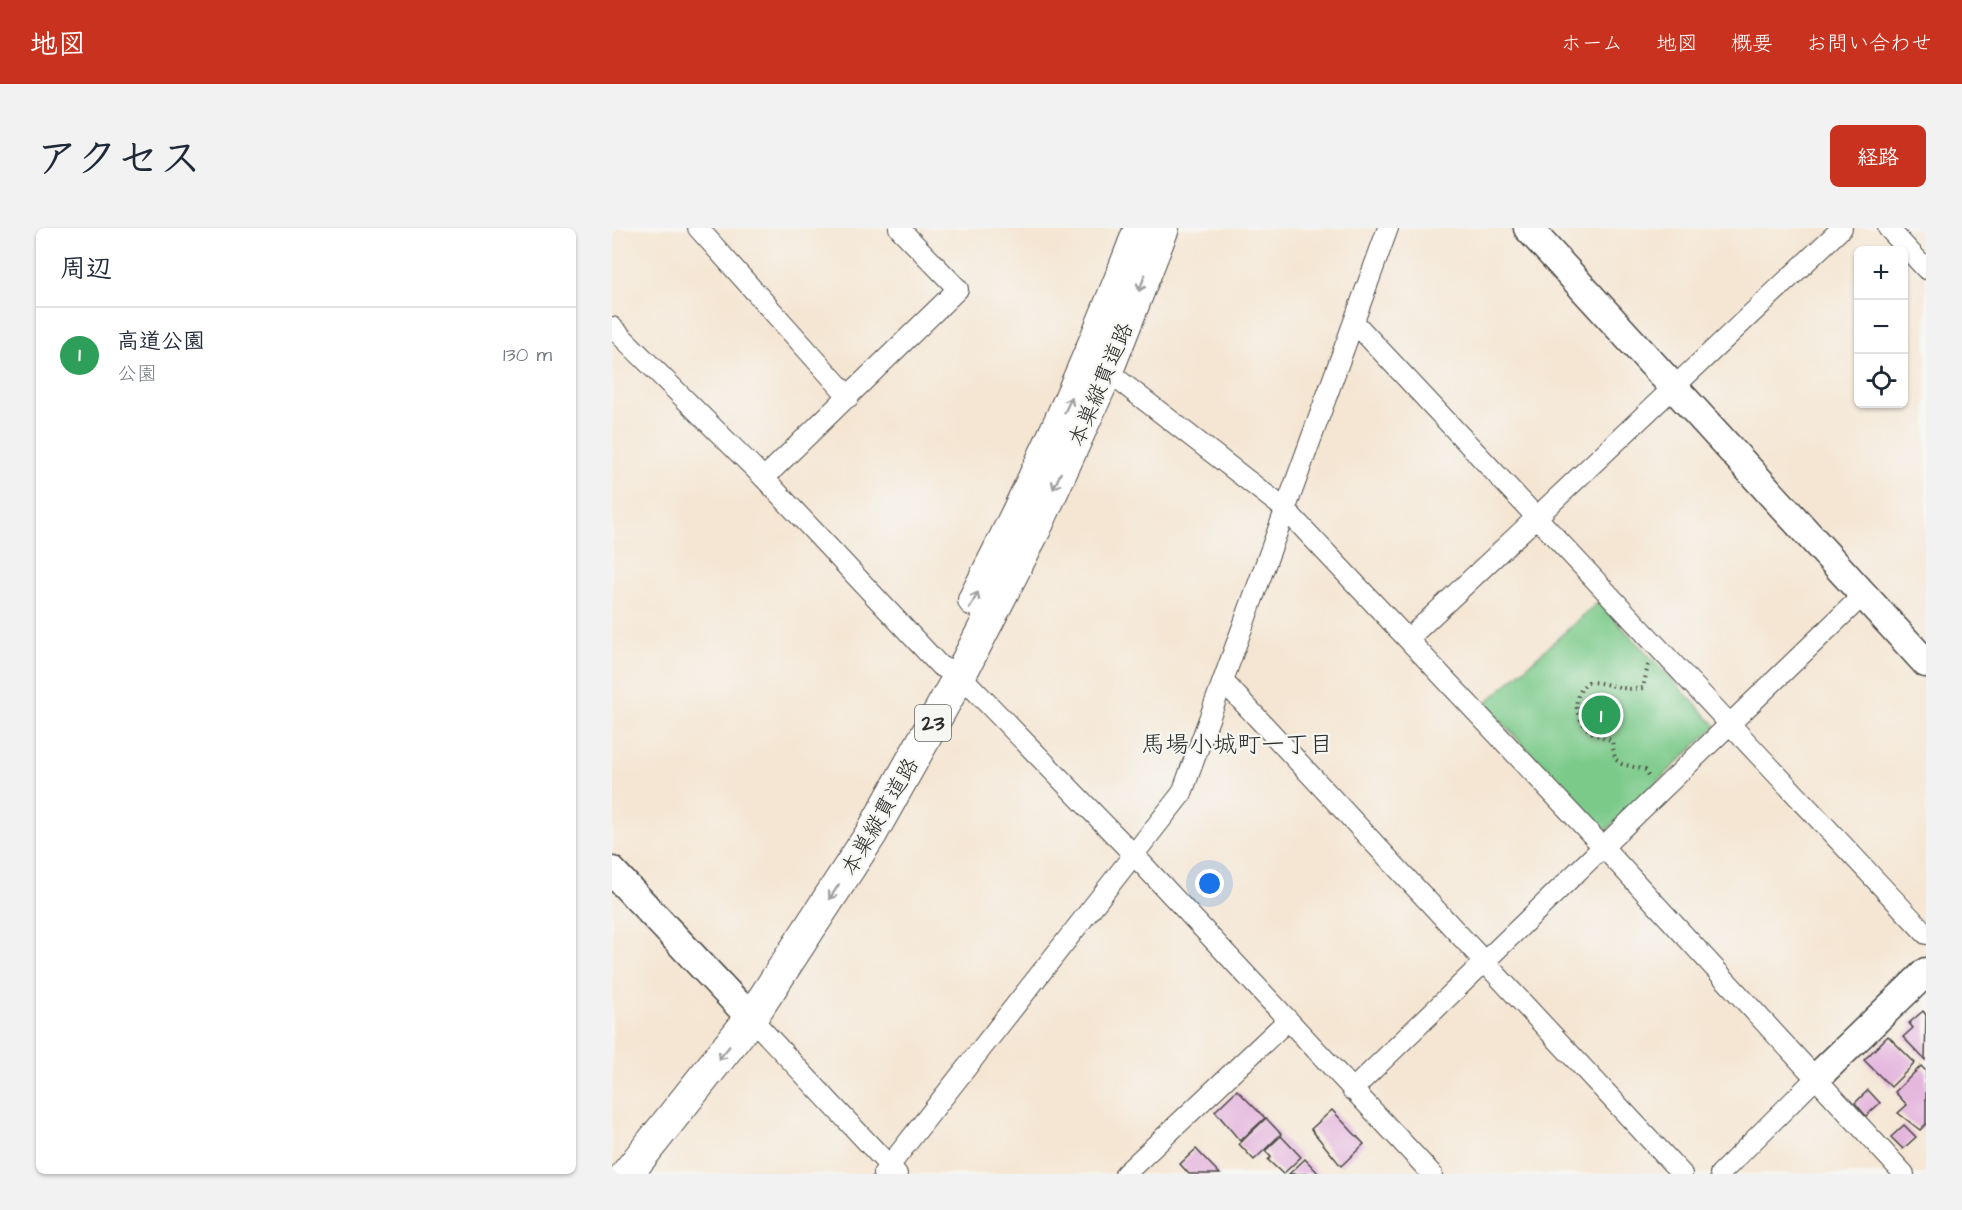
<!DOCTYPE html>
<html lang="ja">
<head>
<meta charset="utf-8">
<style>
	:root { --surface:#fff; --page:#f2f2f3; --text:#1f2937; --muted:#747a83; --line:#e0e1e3; --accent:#c8321e }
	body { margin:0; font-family:"Architects Daughter","Klee One",sans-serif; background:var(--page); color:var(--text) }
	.controls { position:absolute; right:18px; top:18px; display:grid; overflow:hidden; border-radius:9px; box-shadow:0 2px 4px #0004 }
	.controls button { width:54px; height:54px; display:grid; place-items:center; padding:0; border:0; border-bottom:2px solid var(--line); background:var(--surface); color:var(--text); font:30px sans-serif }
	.you { position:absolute; left:598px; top:656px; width:21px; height:21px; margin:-15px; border:4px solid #fff; border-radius:50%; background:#1a73e8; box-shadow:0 0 0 9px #1a73e833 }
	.badge { display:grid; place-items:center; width:39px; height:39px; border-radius:50%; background:var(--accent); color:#fff; font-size:20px; font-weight:700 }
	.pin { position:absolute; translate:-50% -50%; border:3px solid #fff; box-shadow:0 2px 6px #0006 }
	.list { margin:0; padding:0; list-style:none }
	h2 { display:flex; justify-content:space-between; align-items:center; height:78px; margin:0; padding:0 24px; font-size:26px }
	h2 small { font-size:20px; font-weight:400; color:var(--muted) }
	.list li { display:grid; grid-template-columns:39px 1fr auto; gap:18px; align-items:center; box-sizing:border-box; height:96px; padding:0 24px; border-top:2px solid var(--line) }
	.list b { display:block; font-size:22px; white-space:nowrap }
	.list p { margin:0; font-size:20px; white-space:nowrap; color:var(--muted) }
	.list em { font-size:20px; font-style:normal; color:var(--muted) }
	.icon { flex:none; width:33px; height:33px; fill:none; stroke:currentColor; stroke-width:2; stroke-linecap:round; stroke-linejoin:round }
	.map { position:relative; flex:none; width:1314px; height:946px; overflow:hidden; border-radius:9px }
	header { display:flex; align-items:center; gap:36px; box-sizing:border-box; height:84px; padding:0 30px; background:var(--accent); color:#fff }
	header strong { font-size:28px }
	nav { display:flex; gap:33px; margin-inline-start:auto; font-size:21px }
	.intro { display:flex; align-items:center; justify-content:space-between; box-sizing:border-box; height:144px; padding:0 36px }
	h1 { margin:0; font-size:42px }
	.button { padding:15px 27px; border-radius:9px; background:var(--accent); color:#fff; font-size:21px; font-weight:700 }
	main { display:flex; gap:36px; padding:0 36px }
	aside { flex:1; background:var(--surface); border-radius:9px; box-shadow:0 2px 4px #0004 }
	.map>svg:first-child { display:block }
	.green { fill:#7bca8a; stroke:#537a5a; stroke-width:1.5 }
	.building { fill:#e3b0dc }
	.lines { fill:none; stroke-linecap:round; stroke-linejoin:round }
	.street-casing { stroke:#494744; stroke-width:22 }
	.secondary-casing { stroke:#494744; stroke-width:31 }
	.primary-casing { stroke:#494744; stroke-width:34 }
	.path { stroke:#494744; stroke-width:4; stroke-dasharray:1.5 4.5; stroke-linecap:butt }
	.street { stroke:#fff; stroke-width:20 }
	.secondary { stroke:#fff; stroke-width:28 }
	.primary { stroke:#fff; stroke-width:32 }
	.oneway { stroke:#a0a0a0 }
	.labels { text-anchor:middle; stroke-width:4.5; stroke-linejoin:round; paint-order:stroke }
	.shield { fill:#f6f6f2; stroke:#686867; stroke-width:1.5 }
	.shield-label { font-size:21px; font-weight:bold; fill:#2b2b2b }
	.street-label { font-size:22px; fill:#2b2b2b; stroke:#f6f6f2 }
	.neighbourhood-label { font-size:24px; fill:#2b2b2b; stroke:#f6f6f2 }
</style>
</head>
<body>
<header>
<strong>地図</strong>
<nav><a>ホーム</a><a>地図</a><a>概要</a><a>お問い合わせ</a></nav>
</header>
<div class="intro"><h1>アクセス</h1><a class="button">経路</a></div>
<main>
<aside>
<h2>周辺<small></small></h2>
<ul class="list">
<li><span class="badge" style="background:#2e9e5b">1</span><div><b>高道公園</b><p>公園</p></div><em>130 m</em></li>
</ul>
</aside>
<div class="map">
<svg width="1314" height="946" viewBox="0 0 1314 946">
	<rect width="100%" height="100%" fill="#f6f6f2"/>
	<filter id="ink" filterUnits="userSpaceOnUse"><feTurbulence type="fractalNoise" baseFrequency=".0167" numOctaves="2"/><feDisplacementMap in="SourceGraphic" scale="12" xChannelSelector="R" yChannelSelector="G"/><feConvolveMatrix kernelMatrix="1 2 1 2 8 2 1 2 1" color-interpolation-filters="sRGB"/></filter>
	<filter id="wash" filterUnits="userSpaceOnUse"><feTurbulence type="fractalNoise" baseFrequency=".008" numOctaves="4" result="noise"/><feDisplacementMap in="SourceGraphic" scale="24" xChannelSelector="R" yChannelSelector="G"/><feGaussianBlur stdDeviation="1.35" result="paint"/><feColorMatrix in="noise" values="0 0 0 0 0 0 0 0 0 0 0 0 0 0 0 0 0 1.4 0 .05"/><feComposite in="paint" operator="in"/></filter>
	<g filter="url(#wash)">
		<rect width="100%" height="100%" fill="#f5e6d3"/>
		<polygon class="green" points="986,374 1104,498 992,604 873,476"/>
		<g id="blocks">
			<g class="building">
				<polygon points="1311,783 1314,787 1313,832 1291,809 1301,800 1297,795"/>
				<polygon points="1276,808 1303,835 1279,859 1252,832"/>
				<polygon points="1309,838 1314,843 1314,896 1308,902 1286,885 1295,877 1283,864"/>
				<polygon points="625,862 653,890 628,913 603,883"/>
				<polygon points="1256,862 1268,875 1254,888 1243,875"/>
				<polygon points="720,882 752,916 729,938 699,901"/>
				<polygon points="654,890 669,906 642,932 627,916"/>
				<polygon points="1292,897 1304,909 1291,921 1279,909"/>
				<polygon points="669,908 689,929 671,946 656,932 659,929 653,923"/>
				<polygon points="584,921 608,946 577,946 568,936"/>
				<polygon points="693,931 707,946 677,946"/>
			</g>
		</g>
	</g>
	<g filter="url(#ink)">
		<use href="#blocks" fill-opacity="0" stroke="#494744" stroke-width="1.5"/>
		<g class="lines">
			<defs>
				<g id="street">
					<polyline points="86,0 237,169"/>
					<polyline points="1276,0 1314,41"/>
					<polyline points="743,95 1314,706"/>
					<polyline points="0,99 152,250 328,438 348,447 522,627 820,946"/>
					<polyline points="495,143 674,282 992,620 1292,946"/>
					<polyline points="152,250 346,61 287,0"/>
					<polyline points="797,410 1230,0"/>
					<polyline points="612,454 1070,946"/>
					<polyline points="139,790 285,946"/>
					<polyline points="740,862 1250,368"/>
					<polyline points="271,946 570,565 776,0"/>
					<polyline points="513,946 676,792"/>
					<polyline points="1108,946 1204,850"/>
				</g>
				<g id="secondary">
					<polyline points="916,0 1314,435"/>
					<polyline points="0,643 139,790"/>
					<polyline points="1204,850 1314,744"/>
				</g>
				<g id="primary">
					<path d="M362,372c62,-121 118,-244 166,-372"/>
					<polyline points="15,946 139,790 259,606 348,447 423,301 495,143 551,0"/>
				</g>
			</defs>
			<use href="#street" class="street-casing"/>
			<use href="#secondary" class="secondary-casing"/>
			<use href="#primary" class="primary-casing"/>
			<path class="path" d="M1036,548l-3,-6 -23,-6 -7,-5 -3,-18c-7,-4 -16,-5 -22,-10 -16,-14 -19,-35 -2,-49 19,0 37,10 55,6l5,-23"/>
			<use href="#street" class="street"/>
			<use href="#secondary" class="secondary"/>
			<use href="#primary" class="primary"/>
		</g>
		<defs><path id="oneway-shaft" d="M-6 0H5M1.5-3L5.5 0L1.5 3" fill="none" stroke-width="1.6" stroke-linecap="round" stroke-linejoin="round" transform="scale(1.5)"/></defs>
		<g class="oneway">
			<use href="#oneway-shaft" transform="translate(530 55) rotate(111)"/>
			<use href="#oneway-shaft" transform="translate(456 177) rotate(-65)"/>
			<use href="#oneway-shaft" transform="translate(445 253) rotate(115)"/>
			<use href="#oneway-shaft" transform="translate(362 372) rotate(-63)"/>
			<use href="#oneway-shaft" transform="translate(222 664) rotate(123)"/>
			<use href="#oneway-shaft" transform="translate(112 825) rotate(129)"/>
		</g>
	</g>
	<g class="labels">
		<rect class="shield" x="303" y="477" width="36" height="36" rx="4.5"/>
		<g class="shield-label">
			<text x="321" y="502">23</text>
		</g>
		<g class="street-label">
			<text transform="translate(488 156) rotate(-67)" y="8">本巣縦貫道路</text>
			<text transform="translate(267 588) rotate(-60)" y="8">本巣縦貫道路</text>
		</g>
		<g class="neighbourhood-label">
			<text x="625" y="524">馬場小城町一丁目</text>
		</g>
	</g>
</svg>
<div class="controls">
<button>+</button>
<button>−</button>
<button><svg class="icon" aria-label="locate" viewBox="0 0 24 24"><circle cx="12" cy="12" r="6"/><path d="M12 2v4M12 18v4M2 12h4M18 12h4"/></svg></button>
</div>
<div class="you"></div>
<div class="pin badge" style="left:989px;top:487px;background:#2e9e5b">1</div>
</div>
</main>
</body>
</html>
